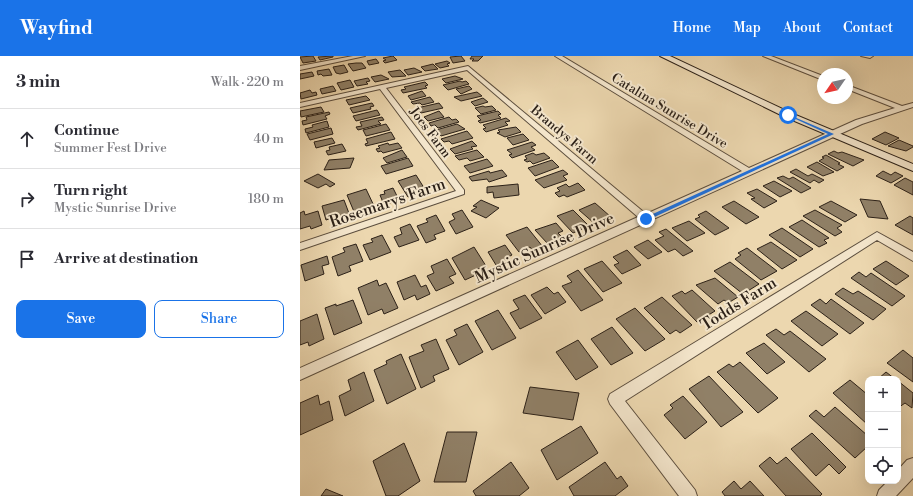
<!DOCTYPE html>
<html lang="en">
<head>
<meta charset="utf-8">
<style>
	:root { --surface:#fff; --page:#f2f2f3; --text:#2b2b33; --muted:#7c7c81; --line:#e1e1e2; --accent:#1a73e8 }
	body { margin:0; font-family:"Libre Bodoni",serif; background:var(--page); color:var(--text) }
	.controls { position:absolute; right:12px; bottom:12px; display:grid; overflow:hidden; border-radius:8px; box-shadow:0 4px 16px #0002 }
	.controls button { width:36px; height:36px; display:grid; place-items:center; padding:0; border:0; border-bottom:1px solid var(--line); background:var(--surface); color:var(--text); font:20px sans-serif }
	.compass { position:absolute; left:517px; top:12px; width:36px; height:36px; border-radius:50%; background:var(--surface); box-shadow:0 4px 16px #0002; rotate:236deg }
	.stop { position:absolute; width:12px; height:12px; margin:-9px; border:3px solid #1a73e8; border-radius:50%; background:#fff }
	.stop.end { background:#1a73e8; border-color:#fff; box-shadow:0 1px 4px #0008 }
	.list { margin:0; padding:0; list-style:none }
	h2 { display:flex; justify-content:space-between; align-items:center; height:52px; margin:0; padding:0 16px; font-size:17px }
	h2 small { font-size:13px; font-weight:400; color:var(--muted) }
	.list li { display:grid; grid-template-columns:26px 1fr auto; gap:12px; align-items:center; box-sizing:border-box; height:60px; padding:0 16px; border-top:1px solid var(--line) }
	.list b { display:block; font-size:15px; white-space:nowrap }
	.list p { margin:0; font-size:13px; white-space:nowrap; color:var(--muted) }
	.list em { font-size:13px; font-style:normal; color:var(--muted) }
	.actions { display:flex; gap:8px; padding:12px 16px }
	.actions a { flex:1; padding:9px 0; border:1px solid var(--accent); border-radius:8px; text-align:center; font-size:14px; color:var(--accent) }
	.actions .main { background:var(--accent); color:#fff }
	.icon { flex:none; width:22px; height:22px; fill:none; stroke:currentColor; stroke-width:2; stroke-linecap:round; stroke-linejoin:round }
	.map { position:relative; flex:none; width:613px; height:440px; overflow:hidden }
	header { display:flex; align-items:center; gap:24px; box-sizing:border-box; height:56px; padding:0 20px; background:var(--accent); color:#fff }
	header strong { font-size:19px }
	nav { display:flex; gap:22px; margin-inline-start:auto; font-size:14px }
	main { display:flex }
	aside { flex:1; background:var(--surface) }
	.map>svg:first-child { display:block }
	.building { fill:#908067; stroke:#2c2118 }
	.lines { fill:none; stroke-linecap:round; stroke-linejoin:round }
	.street-casing { stroke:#5c4e3e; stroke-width:2 }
	.secondary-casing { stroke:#2c2118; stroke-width:2 }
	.street { fill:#f3e5cb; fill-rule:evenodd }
	.secondary { fill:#f3e5cb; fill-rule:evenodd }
	.route { fill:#1a73e8 }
	.labels { text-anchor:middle; stroke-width:4; stroke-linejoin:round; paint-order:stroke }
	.far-street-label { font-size:13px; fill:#2c2118; stroke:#f3e5cb }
	.street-label { font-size:16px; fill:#2c2118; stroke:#f3e5cb }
</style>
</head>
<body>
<header>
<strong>Wayfind</strong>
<nav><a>Home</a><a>Map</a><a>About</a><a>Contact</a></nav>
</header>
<main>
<aside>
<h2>3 min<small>Walk · 220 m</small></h2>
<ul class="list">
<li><svg class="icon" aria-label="ahead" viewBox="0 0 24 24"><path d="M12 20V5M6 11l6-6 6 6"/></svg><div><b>Continue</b><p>Summer Fest Drive</p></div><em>40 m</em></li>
<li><svg class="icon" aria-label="right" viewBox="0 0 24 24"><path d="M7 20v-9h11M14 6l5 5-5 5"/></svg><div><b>Turn right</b><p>Mystic Sunrise Drive</p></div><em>180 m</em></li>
<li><svg class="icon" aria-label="arrive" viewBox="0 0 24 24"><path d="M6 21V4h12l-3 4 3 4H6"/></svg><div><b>Arrive at destination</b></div></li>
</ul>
<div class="actions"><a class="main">Save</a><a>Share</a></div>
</aside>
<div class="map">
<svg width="613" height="440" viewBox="0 0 613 440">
	<rect width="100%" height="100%" fill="#ecd7af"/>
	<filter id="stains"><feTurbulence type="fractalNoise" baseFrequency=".005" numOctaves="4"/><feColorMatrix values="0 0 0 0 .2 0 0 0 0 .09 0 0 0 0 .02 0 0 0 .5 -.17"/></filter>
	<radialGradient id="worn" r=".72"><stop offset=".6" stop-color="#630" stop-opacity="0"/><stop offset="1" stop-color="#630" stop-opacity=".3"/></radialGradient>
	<g class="building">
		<polygon points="13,0 16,5 3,7 0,1"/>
		<polygon points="33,0 33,1 20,4 18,1"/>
		<polygon points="93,0 97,4 85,7 83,5 86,4 83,2"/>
		<polygon points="161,0 165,5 153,7 150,1"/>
		<polygon points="172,0 183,0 178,5 172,5 174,3 170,3"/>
		<polygon points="76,3 79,7 69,9 67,5"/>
		<polygon points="147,5 150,7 147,8 149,10 140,12 135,8"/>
		<polygon points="56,7 62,7 66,12 53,15 48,8"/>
		<polygon points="133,8 138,13 125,15 121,11"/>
		<polygon points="44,9 48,16 40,18 36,17 33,11"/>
		<polygon points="114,12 122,16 108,19 104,14"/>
		<polygon points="29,13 32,19 23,20 21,18 18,19 17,15"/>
		<polygon points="100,14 106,20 92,21 88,16"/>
		<polygon points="12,16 14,20 0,23 0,18"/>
		<polygon points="81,19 89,23 75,26 71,21"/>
		<polygon points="155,20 163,23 146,27 142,23"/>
		<polygon points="68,22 70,25 66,26 68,28 57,30 54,25"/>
		<polygon points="50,24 54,31 41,34 37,27"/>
		<polygon points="160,25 162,26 166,25 169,28 148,34 143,29"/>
		<polygon points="125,26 128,29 125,30 127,32 103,37 101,34 106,33 104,31"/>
		<polygon points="33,30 36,35 22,38 20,33"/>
		<polygon points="169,30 172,33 161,38 156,33"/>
		<polygon points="10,34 12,37 16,36 17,39 1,43 0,37"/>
		<polygon points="122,35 126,40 111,44 108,40"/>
		<polygon points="177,36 182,40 161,45 154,41"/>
		<polygon points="66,40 70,44 49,49 46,44"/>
		<polygon points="130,41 134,46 122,49 120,47 113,48 111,46"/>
		<polygon points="183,42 188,46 175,50 171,46"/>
		<polygon points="72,47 74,50 70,51 71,53 53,57 50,52"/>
		<polygon points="139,47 143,52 121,57 117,52"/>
		<polygon points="183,50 185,51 192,50 196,54 181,58 175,52"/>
		<polygon points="21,51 24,56 1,61 0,55"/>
		<polygon points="77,54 80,59 56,65 53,60"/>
		<polygon points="139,55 144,61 128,65 124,61"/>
		<polygon points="198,55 201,58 198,59 201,62 180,67 178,65 181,64 177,60"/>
		<polygon points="29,56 30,58 25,60 27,63 3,69 2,65 7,64 6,61"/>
		<polygon points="82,61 84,64 78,65 81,68 58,74 56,71 62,70 60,66"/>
		<polygon points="149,61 152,64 156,63 159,66 138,72 135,69 131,70 129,67"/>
		<polygon points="206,62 210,65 205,66 208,69 186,76 183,73 186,72 183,69"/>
		<polygon points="27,65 29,71 6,77 5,73 13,71 12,69"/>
		<polygon points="86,68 90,74 66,80 63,74"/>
		<polygon points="157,68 165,73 141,80 136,74"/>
		<polygon points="216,71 221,76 205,81 197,77 200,76 198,74"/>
		<polygon points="31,72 33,78 10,84 7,78"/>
		<polygon points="167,75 173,82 152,88 149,85 144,86 141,83"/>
		<polygon points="91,76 95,83 66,90 65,88 68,87 66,83"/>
		<polygon points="585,76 599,82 586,89 572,83"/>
		<polygon points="223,78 229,84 213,89 207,82"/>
		<polygon points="32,82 35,87 16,92 14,86"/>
		<polygon points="599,84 613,90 613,91 606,95 588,90"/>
		<polygon points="172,85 177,90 171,91 173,93 155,98 150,93"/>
		<polygon points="232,86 236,89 231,91 235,94 212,102 209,99 212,98 207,94"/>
		<polygon points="88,87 89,89 98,87 102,92 83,97 81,95 78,96 76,93 80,92 78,90"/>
		<polygon points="42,88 46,95 28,99 26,95 30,94 29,91"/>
		<polygon points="102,94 107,101 87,107 83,102"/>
		<polygon points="177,94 184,101 170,105 167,102 159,104 155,100"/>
		<polygon points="534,95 538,97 542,96 564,104 553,110 528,98"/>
		<polygon points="233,97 236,99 244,97 250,102 233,108 230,105 227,106 224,104 227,103 225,100"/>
		<polygon points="526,99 540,107 538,108 544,111 537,115 519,105 524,102 522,101"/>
		<polygon points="54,102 50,112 24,114 29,104"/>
		<polygon points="108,102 113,110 86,118 81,110"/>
		<polygon points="187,103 193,110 170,117 164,110"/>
		<polygon points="252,104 259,111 235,120 228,112"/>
		<polygon points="517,106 534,116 523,120 507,111"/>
		<polygon points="496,113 508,120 512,118 524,124 519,127 514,124 510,127 490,116"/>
		<polygon points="202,114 207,120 189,126 187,123 172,125 169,121 189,115 190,117"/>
		<polygon points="263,114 268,118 263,120 267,124 244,132 235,124"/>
		<polygon points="583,115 591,119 595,116 603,120 591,127 576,120"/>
		<polygon points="18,118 35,128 30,131 26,128 18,132 4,125"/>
		<polygon points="116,119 126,135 108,141 98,125"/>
		<polygon points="483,120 489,123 493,121 511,132 501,137 477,122"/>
		<polygon points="605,122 613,126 613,139 594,129"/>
		<polygon points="474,125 492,135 480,141 463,130"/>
		<polygon points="278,127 285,134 267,141 264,139 259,141 255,137 260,135 257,132 266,128 269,131"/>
		<polygon points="218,128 219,139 194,142 193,136 187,137 187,131"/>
		<polygon points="93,132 99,144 84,149 80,139 85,138 84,135"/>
		<polygon points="66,133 75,152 55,158 47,139"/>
		<polygon points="457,133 477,145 464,152 451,143 455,142 447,137"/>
		<polygon points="560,143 580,145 588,163 568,161"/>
		<polygon points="44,144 50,160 39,164 38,160 26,164 22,150"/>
		<polygon points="181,144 199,152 186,162 171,155 177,151 173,150"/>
		<polygon points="434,145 459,161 446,168 422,151"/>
		<polygon points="531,145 557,159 545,166 519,151"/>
		<polygon points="295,147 311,161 295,168 279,154"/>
		<polygon points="162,154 173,171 156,178 149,166 155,163 152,158"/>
		<polygon points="273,154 289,170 273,177 257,160"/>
		<polygon points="515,154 542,169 537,172 542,176 535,180 503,160"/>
		<polygon points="4,155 5,159 18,155 22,169 11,173 10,170 0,173 0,157"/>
		<polygon points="406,155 429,172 415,179 395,163 400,161 398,159"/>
		<polygon points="136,159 145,175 134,179 136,183 126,187 117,170 128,166 126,163"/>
		<polygon points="610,160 613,162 613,179 595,169"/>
		<polygon points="502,164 529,182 524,184 527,187 519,191 489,171"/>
		<polygon points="389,165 405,177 387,185 372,172"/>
		<polygon points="256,167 263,175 258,177 263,182 248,188 235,174"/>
		<polygon points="110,168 119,184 99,191 94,181 102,178 100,172"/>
		<polygon points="227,171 243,191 233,195 230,191 219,196 206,179"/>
		<polygon points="482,172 513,193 500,201 469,179"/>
		<polygon points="366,173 393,195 383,200 375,193 368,196 355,184 364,180 359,176"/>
		<polygon points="82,179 91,196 70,204 63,189 73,186 71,183"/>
		<polygon points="348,184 362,196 348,203 334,191"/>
		<polygon points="471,186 497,204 482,213 457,193"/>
		<polygon points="56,188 63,205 49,210 51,215 38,220 32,201 45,196 43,192"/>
		<polygon points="205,189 212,199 206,202 208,205 196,209 188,196"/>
		<polygon points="174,191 186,210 175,214 178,218 165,224 152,202"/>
		<polygon points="447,192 477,215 461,224 435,203 441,199 438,197"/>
		<polygon points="327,194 341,209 322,218 314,209 319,207 313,201"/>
		<polygon points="27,200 29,208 22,210 24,218 5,225 1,209"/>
		<polygon points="147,203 156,218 149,221 154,227 136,235 127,220 134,217 131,210"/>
		<polygon points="302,205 322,227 303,236 284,213"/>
		<polygon points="586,205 609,220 596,229 573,213"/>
		<polygon points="430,206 459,228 443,238 414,215"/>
		<polygon points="278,214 303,244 281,255 262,230 272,226 267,220"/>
		<polygon points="559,216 566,221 571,217 605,240 592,250 551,222"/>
		<polygon points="115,219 121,231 126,229 130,238 117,244 115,239 104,244 97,226"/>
		<polygon points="415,222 438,241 428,247 424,244 418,248 396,229"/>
		<polygon points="77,224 79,230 86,227 98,252 84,258 82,253 68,259 58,232"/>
		<polygon points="247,231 254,238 258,236 266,246 245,258 231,239"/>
		<polygon points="543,232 553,238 558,235 586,253 573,264 535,238"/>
		<polygon points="392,234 415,255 397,266 372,240 382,235 385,238"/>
		<polygon points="225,239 242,262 220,273 210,257 219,253 213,244"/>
		<polygon points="362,241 392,269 380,277 376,274 370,278 344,252"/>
		<polygon points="520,243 526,248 531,243 564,267 550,278 511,249"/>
		<polygon points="53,244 62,267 34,279 25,252 36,248 36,250"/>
		<polygon points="335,252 365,283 345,295 316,263"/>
		<polygon points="198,254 216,282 192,294 175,265"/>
		<polygon points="506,255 538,278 522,290 491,265"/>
		<polygon points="17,258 24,283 9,290 8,286 0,289 0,265"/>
		<polygon points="167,268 183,296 159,309 146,284 157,279 154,274"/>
		<polygon points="312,271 333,297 311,309 291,283"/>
		<polygon points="476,273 484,279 490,275 526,303 509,316 466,279"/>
		<polygon points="136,283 149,313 133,320 135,325 121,332 109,301 124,295 121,289"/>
		<polygon points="278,284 298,311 276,324 256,296"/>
		<polygon points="464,287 485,306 467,318 446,297"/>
		<polygon points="603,294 613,302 613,326 587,307"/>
		<polygon points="101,298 116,333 87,348 74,314 87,308 86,305"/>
		<polygon points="440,306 478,342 458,357 417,316 429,308 433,311"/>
		<polygon points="64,316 74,345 45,360 39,340 51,334 48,324"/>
		<polygon points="586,316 595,323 578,323"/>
		<polygon points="409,320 443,356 421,371 389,333"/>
		<polygon points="550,324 568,339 568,369 533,337"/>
		<polygon points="598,325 613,337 612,352 605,347 598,352"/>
		<polygon points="230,331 279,337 273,364 223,357"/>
		<polygon points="18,339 20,349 29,345 33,364 0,379 0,347"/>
		<polygon points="383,340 407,366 385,383 364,359 373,352 370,349"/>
		<polygon points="535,351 568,380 568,390 555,402 509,360 516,354 524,361"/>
		<polygon points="281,370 298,397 257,424 241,394"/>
		<polygon points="147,376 177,376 166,426 134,426"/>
		<polygon points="512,377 546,411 539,418 529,408 516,420 491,393"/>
		<polygon points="104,387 120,425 98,440 86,440 73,405"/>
		<polygon points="470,401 477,408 486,401 522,438 520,440 486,440 459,410"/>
		<polygon points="211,406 229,432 219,440 176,440 173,435"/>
		<polygon points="305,406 317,423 321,420 328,430 315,440 274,440 269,431"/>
		<polygon points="434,425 441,433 450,425 464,440 425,440 422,436"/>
		<polygon points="26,433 43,440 21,440"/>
	</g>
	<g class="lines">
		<defs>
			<g id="street">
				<polygon points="53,0 65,0 0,14 0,10"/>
				<polygon points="255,0 262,0 449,112 556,64 595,52 547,33 547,29 602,50 613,47 613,51 562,68 0,324 0,312 338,161 167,14 86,32 164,134 164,138 0,194 0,187 156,135 80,33 0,51 0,47 168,10 346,158 442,115"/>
				<polygon points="463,0 471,0 523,20 523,24"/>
				<polygon points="561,0 573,0 570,2"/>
				<polygon points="577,176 613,196 613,205 577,184 325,345 395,434 397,440 379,440 310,348 308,343 310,338"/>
				<polygon points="613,402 613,422 596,440 577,440 579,434 588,425 598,425 598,414 607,404"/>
			</g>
			<polygon id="secondary" points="360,0 370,0 491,57 613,108 613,115 485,61"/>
		</defs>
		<use href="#street" class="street-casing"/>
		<use href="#secondary" class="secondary-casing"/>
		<use href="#street" class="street"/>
		<use href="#secondary" class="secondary"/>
	</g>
	<polygon class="route" points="487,58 534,78 348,164 344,164 344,162 528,78 487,59"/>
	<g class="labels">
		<g class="far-street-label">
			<text transform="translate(370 54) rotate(31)" y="5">Catalina Sunrise Drive</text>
			<text transform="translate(131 76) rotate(53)" y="5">Joes Farm</text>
			<text transform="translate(265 78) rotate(40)" y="5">Brandys Farm</text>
		</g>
		<g class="street-label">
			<text transform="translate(87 146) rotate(-19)" y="6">Rosemarys Farm</text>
			<text transform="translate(244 191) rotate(-24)" y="6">Mystic Sunrise Drive</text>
			<text transform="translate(438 247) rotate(-32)" y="6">Todds Farm</text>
		</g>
	</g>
	<rect width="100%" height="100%" filter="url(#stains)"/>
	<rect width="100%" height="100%" fill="url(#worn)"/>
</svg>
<div class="controls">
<button>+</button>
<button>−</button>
<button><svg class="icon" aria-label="locate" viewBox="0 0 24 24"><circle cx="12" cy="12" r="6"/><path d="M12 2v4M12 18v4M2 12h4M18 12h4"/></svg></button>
</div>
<svg class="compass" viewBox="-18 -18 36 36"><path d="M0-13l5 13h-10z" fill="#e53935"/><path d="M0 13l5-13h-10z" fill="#7c7c81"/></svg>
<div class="stop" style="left:488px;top:59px"></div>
<div class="stop end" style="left:346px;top:163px"></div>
</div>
</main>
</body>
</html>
